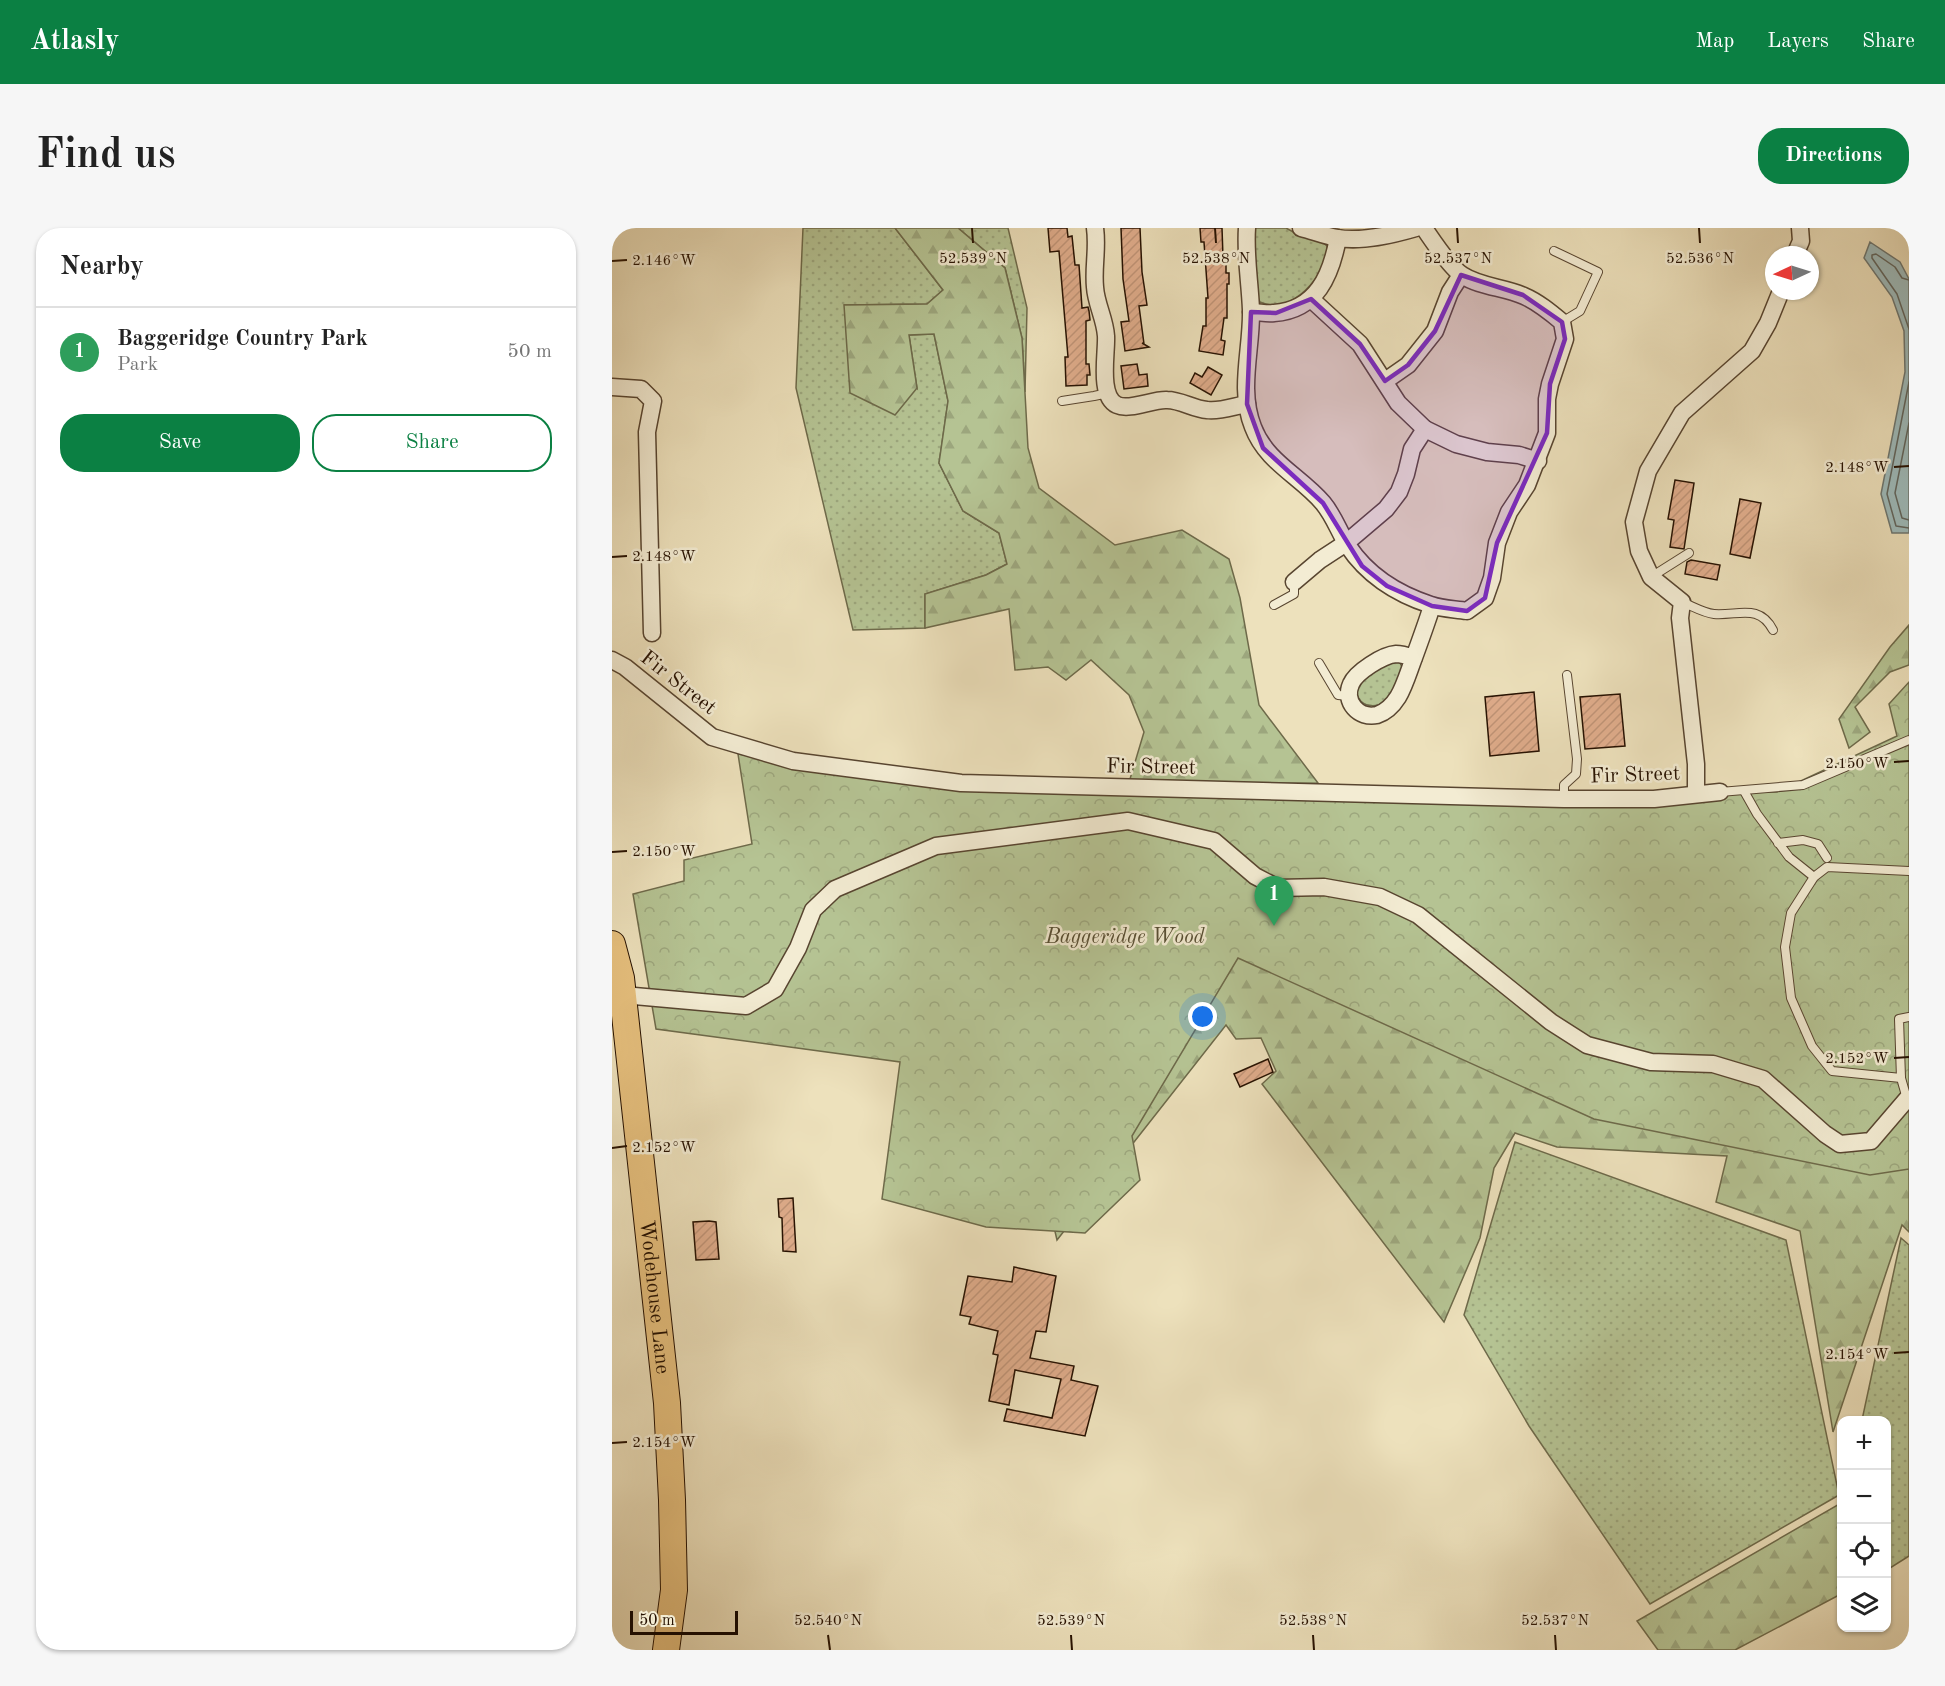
<!DOCTYPE html>
<html lang="en">
<head>
<meta charset="utf-8">
<style>
	:root { --surface:#fff; --page:#f6f6f6; --text:#222; --muted:#767676; --line:#e0e0e0; --accent:#0b8043 }
	body { margin:0; font-family:"Old Standard TT",serif; background:var(--page); color:var(--text) }
	.controls { position:absolute; right:18px; bottom:18px; display:grid; overflow:hidden; border-radius:12px; box-shadow:0 2px 4px #0004 }
	.controls button { width:54px; height:54px; display:grid; place-items:center; padding:0; border:0; border-bottom:2px solid var(--line); background:var(--surface); color:var(--text); font:30px sans-serif }
	.compass { position:absolute; left:1153px; top:18px; width:54px; height:54px; border-radius:50%; background:var(--surface); box-shadow:0 2px 4px #0004; rotate:266deg }
	.scale { position:absolute; left:18px; bottom:15px; width:108px; box-sizing:border-box; padding-left:6px; border:3px solid #261101; border-top:0; font-size:16px; line-height:21px; white-space:nowrap; color:#261101; -webkit-text-stroke:4px #f3ecd3; paint-order:stroke }
	.you { position:absolute; left:591px; top:789px; width:21px; height:21px; margin:-15px; border:4px solid #fff; border-radius:50%; background:#1a73e8; box-shadow:0 0 0 9px #1a73e833 }
	.badge { display:grid; place-items:center; width:39px; height:39px; border-radius:50%; background:var(--accent); color:#fff; font-size:20px; font-weight:700 }
	.pin { position:absolute; translate:-50% -50px; filter:drop-shadow(0 2px 3px #0008) }
	.pin::after { content:''; position:absolute; top:32px; width:21px; height:18px; background:inherit; clip-path:polygon(0 0,100% 0,50% 100%) }
	.list { margin:0; padding:0; list-style:none }
	h2 { display:flex; justify-content:space-between; align-items:center; height:78px; margin:0; padding:0 24px; font-size:26px }
	h2 small { font-size:20px; font-weight:400; color:var(--muted) }
	.list li { display:grid; grid-template-columns:39px 1fr auto; gap:18px; align-items:center; box-sizing:border-box; height:90px; padding:0 24px; border-top:2px solid var(--line) }
	.list b { display:block; font-size:22px; white-space:nowrap }
	.list p { margin:0; font-size:20px; white-space:nowrap; color:var(--muted) }
	.list em { font-size:20px; font-style:normal; color:var(--muted) }
	.actions { display:flex; gap:12px; padding:18px 24px }
	.actions a { flex:1; padding:14px 0; border:2px solid var(--accent); border-radius:24px; text-align:center; font-size:21px; color:var(--accent) }
	.actions .main { background:var(--accent); color:#fff }
	.icon { flex:none; width:33px; height:33px; fill:none; stroke:currentColor; stroke-width:2; stroke-linecap:round; stroke-linejoin:round }
	.map { position:relative; flex:none; width:1297px; height:1422px; overflow:hidden; border-radius:24px }
	header { display:flex; align-items:center; gap:36px; box-sizing:border-box; height:84px; padding:0 30px; background:var(--accent); color:#fff }
	header strong { font-size:28px }
	nav { display:flex; gap:33px; margin-inline-start:auto; font-size:21px }
	.intro { display:flex; align-items:center; justify-content:space-between; box-sizing:border-box; height:144px; padding:0 36px }
	h1 { margin:0; font-size:42px }
	.button { padding:15px 27px; border-radius:24px; background:var(--accent); color:#fff; font-size:21px; font-weight:700 }
	main { display:flex; gap:36px; padding:0 36px }
	aside { flex:1; background:var(--surface); border-radius:24px; box-shadow:0 2px 4px #0004 }
	.map>svg:first-child { display:block }
	.grass { fill:url(#grass-dots); stroke:#6e6a4a; stroke-width:1.5 }
	.forest { fill:url(#forest-firs); stroke:#6e6a4a; stroke-width:1.5 }
	.park { fill:url(#park-crowns); stroke:#6e6a4a; stroke-width:1.5 }
	.water { fill:#9ebbbb; stroke:#6e7771; stroke-width:1.5 }
	.lines { fill:none; stroke-linecap:round; stroke-linejoin:round }
	.shore { stroke:#62665e; stroke-width:1.5 }
	.building { fill:url(#building-hatch); stroke:#261101; stroke-width:1.5 }
	.lane-casing { stroke:#584530; stroke-width:10 }
	.street-casing { stroke:#584530; stroke-width:19 }
	.primary-casing { stroke:#261101; stroke-width:28 }
	.lane { stroke:#f3ecd3; stroke-width:8 }
	.street { stroke:#f3ecd3; stroke-width:16 }
	.primary { stroke:#e6c07e; stroke-width:26 }
	.marked { fill:#7b2cbf; fill-opacity:0.2; stroke:#7b2cbf; stroke-width:4.5; stroke-linejoin:round }
	.ticks { fill:none; stroke:#261101; stroke-width:2 }
	.labels { text-anchor:middle; stroke-width:5; stroke-linejoin:round; paint-order:stroke }
	.street-label { font-size:21px; fill:#261101; stroke:#f3ecd3 }
	.park-label { font-size:21px; font-style:italic; fill:#584f34; stroke:#f3ecd3 }
	.ticks-label { font-size:15px; text-anchor:middle; fill:#261101; stroke:#f3ecd3; stroke-width:5; stroke-linejoin:round; paint-order:stroke }
</style>
</head>
<body>
<header>
<strong>Atlasly</strong>
<nav><a>Map</a><a>Layers</a><a>Share</a></nav>
</header>
<div class="intro"><h1>Find us</h1><a class="button">Directions</a></div>
<main>
<aside>
<h2>Nearby<small></small></h2>
<ul class="list">
<li><span class="badge" style="background:#2e9e5b">1</span><div><b>Baggeridge Country Park</b><p>Park</p></div><em>50 m</em></li>
</ul>
<div class="actions"><a class="main">Save</a><a>Share</a></div>
</aside>
<div class="map">
<svg width="1297" height="1422" viewBox="0 0 1297 1422">
	<defs>
		<pattern id="grass-dots" width="8" height="8" patternUnits="userSpaceOnUse" patternTransform="scale(1.5)"><rect width="8" height="8" fill="#b5c393"/><path d="M2 2h.1M6 6h.1" fill="none" stroke="#9ca67d" stroke-width="1.8" stroke-linecap="round"/></pattern>
		<pattern id="forest-firs" width="22" height="20" patternUnits="userSpaceOnUse" patternTransform="scale(1.5)"><rect width="22" height="20" fill="#b5c393"/><path d="M5 1l3.5 6h-7zM16 11l3.5 6h-7z" fill="#9ca67d"/></pattern>
		<pattern id="park-crowns" width="20" height="18" patternUnits="userSpaceOnUse" patternTransform="scale(1.5)"><rect width="20" height="18" fill="#b5c393"/><path d="M2 6a3 3 0 1 1 6 0M12 15a3 3 0 1 1 6 0" fill="none" stroke="#9ca67d"/></pattern>
		<pattern id="building-hatch" width="6" height="6" patternUnits="userSpaceOnUse" patternTransform="scale(1.5)"><rect width="6" height="6" fill="#e0ad8c"/><path d="M-1 1l2-2M0 6l6-6M5 7l2-2" fill="none" stroke="#c09477"/></pattern>
	</defs>
	<rect width="100%" height="100%" fill="#ede1bc"/>
	<filter id="stains"><feTurbulence type="fractalNoise" baseFrequency=".00333" numOctaves="4"/><feColorMatrix values="0 0 0 0 .2 0 0 0 0 .09 0 0 0 0 .02 0 0 0 .5 -.17"/></filter>
	<radialGradient id="worn" r=".72"><stop offset=".6" stop-color="#630" stop-opacity="0"/><stop offset="1" stop-color="#630" stop-opacity=".3"/></radialGradient>
	<g class="grass">
		<polygon points="191,0 283,0 331,62 315,76 233,77 305,160 297,107 322,106 336,173 327,235 351,283 387,305 395,336 374,347 313,366 313,400 241,402 184,160"/>
		<polygon points="346,0 396,0 415,80 413,164 410,110 393,40"/>
		<path d="M641,0h33l11,6 25,7 5,5c1,29 -37,71 -67,56l-4,-9z"/>
		<path d="M777,432l10,1 3,6 -7,24 -16,14c-15,3 -25,-5 -22,-21z"/>
		<polygon points="903,914 1174,1012 1227,1267 1038,1376 917,1198 852,1087"/>
		<polygon points="1289,1010 1297,1017 1297,1328 1275,1342 1274,1192 1250,1192"/>
	</g>
	<g class="forest">
		<polygon points="283,0 346,0 393,40 410,110 416,220 427,260 503,317 570,302 617,331 628,370 647,477 706,555 526,556 518,551 532,504 517,467 479,432 454,452 436,439 403,442 397,381 313,400 313,366 374,347 395,336 387,305 351,283 327,235 336,173 322,106 297,107 305,160 283,187 238,165 232,77 315,76 331,62"/>
		<polygon points="1297,397 1297,437 1278,444 1243,479 1258,504 1237,520 1227,491 1278,419"/>
		<polygon points="342,568 1297,906 1297,1004 1290,997 1221,1204 1188,1003 1104,974 1115,928 945,919 903,905 882,940 868,1010 832,1094 650,856 664,843 649,810 624,811 614,797 445,1012"/>
		<polygon points="1229,1275 1229,1366 1123,1422 1046,1422 1025,1393"/>
	</g>
	<polygon class="park" points="1297,454 1297,941 1258,947 982,891 626,730 520,908 528,952 473,1005 374,999 270,971 288,834 44,801 21,666 72,653 72,632 140,616 126,526 349,563 1165,564 1285,508 1277,476"/>
	<polygon class="water" points="1258,14 1288,34 1297,51 1297,305 1280,305 1269,266 1293,144 1292,103 1280,69 1252,30"/>
	<g class="lines">
		<g class="shore">
			<polyline points="1297,52 1290,50 1283,39 1264,26 1260,27 1260,30 1285,66 1297,101"/>
			<polyline points="1297,154 1275,266 1284,298 1297,300"/>
			<polyline points="1297,195 1283,265 1290,290 1297,292"/>
		</g>
	</g>
	<g class="building">
		<polygon points="436,0 455,0 456,9 460,8 463,37 467,37 470,80 476,79 477,83 478,92 474,93 474,136 477,136 478,147 475,147 475,157 454,158 453,129 456,129 447,23 438,24"/>
		<polygon points="509,0 528,0 530,44 535,77 527,78 532,116 530,115 537,119 513,123 509,94 517,93 511,51"/>
		<polygon points="588,0 610,0 611,29 614,29 614,45 617,45 617,56 615,56 615,90 612,90 609,112 613,113 611,127 587,123 591,98 594,98 594,70 596,70 592,14 589,14"/>
		<polygon points="525,136 527,147 535,146 536,158 512,161 509,138"/>
		<polygon points="596,139 610,147 599,167 578,155 583,145 590,149"/>
		<polygon points="1063,252 1082,255 1072,321 1058,319 1062,292 1056,291"/>
		<polygon points="1128,271 1149,275 1138,330 1118,326"/>
		<polygon points="1079,332 1108,337 1105,352 1073,346 1075,334"/>
		<polygon points="922,464 927,523 878,528 873,469"/>
		<polygon points="1008,466 1013,518 973,521 968,469"/>
		<polygon points="656,831 661,844 628,859 622,846"/>
		<polygon points="181,970 184,1024 171,1023 170,990 167,989 166,971"/>
		<polygon points="97,993 104,994 107,1031 84,1032 81,994"/>
		<polygon points="402,1039 444,1048 434,1104 424,1103 418,1130 462,1138 459,1152 486,1158 473,1208 392,1193 395,1181 440,1190 449,1151 403,1142 397,1177 377,1173 386,1127 381,1126 386,1103 357,1096 359,1089 348,1087 356,1048 400,1054"/>
	</g>
	<g class="lines">
		<defs>
			<g id="lane">
				<polyline points="942,23 986,44 968,83 950,94"/>
				<polyline points="450,173 482,168 496,165"/>
				<polyline points="1039,349 1077,325"/>
				<path d="M1070,374c10,4 22,11 32,12 24,2 45,-11 59,16"/>
				<polyline points="662,377 682,366 682,354"/>
				<polyline points="707,435 726,467 737,468"/>
				<polyline points="1132,563 1145,586 1177,629 1202,649"/>
				<polyline points="1108,564 1191,557 1297,512"/>
				<polyline points="952,571 952,557 964,546 965,531 955,447"/>
				<polyline points="1166,615 1191,612 1206,616 1215,630"/>
				<polyline points="1289,850 1220,843 1200,818 1179,770 1173,719 1179,685 1202,649 1215,639 1297,643"/>
				<polyline points="1297,871 1295,871 1289,850 1287,791 1297,789"/>
			</g>
			<g id="street">
				<path d="M483,0c3,20 -2,39 0,59 1,17 10,32 11,49 1,17 -8,60 11,69 13,6 36,-6 50,-5 14,0 26,9 40,10 12,2 28,-4 40,-6"/>
				<path d="M635,0c-2,27 3,55 4,82 1,38 -13,80 2,117 13,35 47,49 70,76 11,13 16,29 25,43 20,30 49,48 83,59 11,4 24,4 36,6l18,-13 7,-20 5,-35 12,-31 18,-27 20,-52v-34l3,-15 15,-45 -3,-17c-12,-10 -24,-20 -38,-26 -20,-9 -44,-9 -62,-21 -12,-8 -30,-35 -38,-47"/>
				<path d="M689,0c12,3 24,8 36,10 26,4 55,-3 79,-10"/>
				<polyline points="1183,27 1189,13 1188,0"/>
				<polyline points="699,71 748,116 786,175 813,201 844,216 875,224 907,227 926,233"/>
				<path d="M639,84c8,0 16,2 23,1 43,-3 57,-38 64,-75"/>
				<polyline points="773,153 796,137 823,103 838,64 849,47"/>
				<polyline points="0,159 29,161 41,173 35,204 40,405"/>
				<polyline points="682,354 708,332 734,315 774,281 787,264 794,246 800,221 813,201"/>
				<path d="M802,430c-6,-2 -13,-4 -18,-4 -13,1 -40,18 -45,30 -8,18 8,35 26,31 9,-3 16,-10 21,-18 6,-10 10,-23 14,-34 7,-19 14,-38 20,-57"/>
				<polyline points="0,432 13,439 100,509 181,533 349,555 952,571 1042,571 1108,564"/>
				<polyline points="1084,565 1084,536 1068,390 1070,374 1039,349 1027,323 1022,294 1036,243 1070,185 1140,123 1156,95 1169,63"/>
				<polyline points="11,767 134,778 163,761 186,720 201,682 223,661 324,618 516,593 602,613 643,648 666,660 712,659 768,669 806,687 939,794 975,817 1039,834 1101,836 1151,851 1213,906 1228,916 1259,913 1295,871"/>
			</g>
			<g id="primary">
				<path id="s1" d="M0,716l9,34 46,425 5,97 2,90 -8,60"/>
			</g>
		</defs>
		<use href="#lane" class="lane-casing"/>
		<use href="#street" class="street-casing"/>
		<use href="#primary" class="primary-casing"/>
		<use href="#lane" class="lane"/>
		<use href="#street" class="street"/>
		<use href="#primary" class="primary"/>
	</g>
	<path class="marked" d="M849,47l62,20 39,27 3,17 -15,45 -3,49 -50,110 -12,55 -18,13 -35,-5 -45,-20 -25,-20 -39,-63 -60,-55 -16,-44 4,-92 25,1 35,-14 49,45 25,37 23,-16 27,-34z"/>
	<path class="ticks" d="M360,0l1,15M603,0l1,15M845,0l1,15M1087,0l1,15M0,33l15,-1M1282,239l15,-1M0,329l15,-1M1282,534l15,-1M0,624l15,-1M1282,830l15,-1M0,920l15,-2M1282,1125l15,-1M0,1215l15,-1M216,1407l2,15M459,1407l1,15M701,1407l1,15M943,1407l1,15"/>
	<g class="labels">
		<g class="street-label">
			<text transform="translate(67 454) rotate(38)" y="7">Fir Street</text>
			<text transform="translate(539 538) rotate(1)" y="7">Fir Street</text>
			<text transform="translate(1023 546) rotate(-2)" y="7">Fir Street</text>
			<text dy="7" stroke="none"><textPath href="#s1" startOffset="356">Wodehouse Lane</textPath></text>
		</g>
		<g class="park-label">
			<text x="513" y="715">Baggeridge Wood</text>
		</g>
	</g>
	<g class="ticks-label">
		<text x="361" y="35">52.539°N</text>
		<text x="604" y="35">52.538°N</text>
		<text x="846" y="35">52.537°N</text>
		<text x="1088" y="35">52.536°N</text>
		<text x="52" y="37">2.146°W</text>
		<text x="1245" y="244">2.148°W</text>
		<text x="52" y="333">2.148°W</text>
		<text x="1245" y="540">2.150°W</text>
		<text x="52" y="628">2.150°W</text>
		<text x="1245" y="835">2.152°W</text>
		<text x="52" y="924">2.152°W</text>
		<text x="1245" y="1131">2.154°W</text>
		<text x="52" y="1219">2.154°W</text>
		<text x="216" y="1397">52.540°N</text>
		<text x="459" y="1397">52.539°N</text>
		<text x="701" y="1397">52.538°N</text>
		<text x="943" y="1397">52.537°N</text>
	</g>
	<rect width="100%" height="100%" filter="url(#stains)"/>
	<rect width="100%" height="100%" fill="url(#worn)"/>
</svg>
<div class="controls">
<button>+</button>
<button>−</button>
<button><svg class="icon" aria-label="locate" viewBox="0 0 24 24"><circle cx="12" cy="12" r="6"/><path d="M12 2v4M12 18v4M2 12h4M18 12h4"/></svg></button>
<button><svg class="icon" aria-label="layers" viewBox="0 0 24 24"><path d="M12 4l9 5-9 5-9-5zM3 14l9 5 9-5"/></svg></button>
</div>
<svg class="compass" viewBox="-18 -18 36 36"><path d="M0-13l5 13h-10z" fill="#e53935"/><path d="M0 13l5-13h-10z" fill="#767676"/></svg>
<div class="scale">50 m</div>
<div class="you"></div>
<div class="pin badge" style="left:662px;top:698px;background:#2e9e5b">1</div>
</div>
</main>
</body>
</html>
